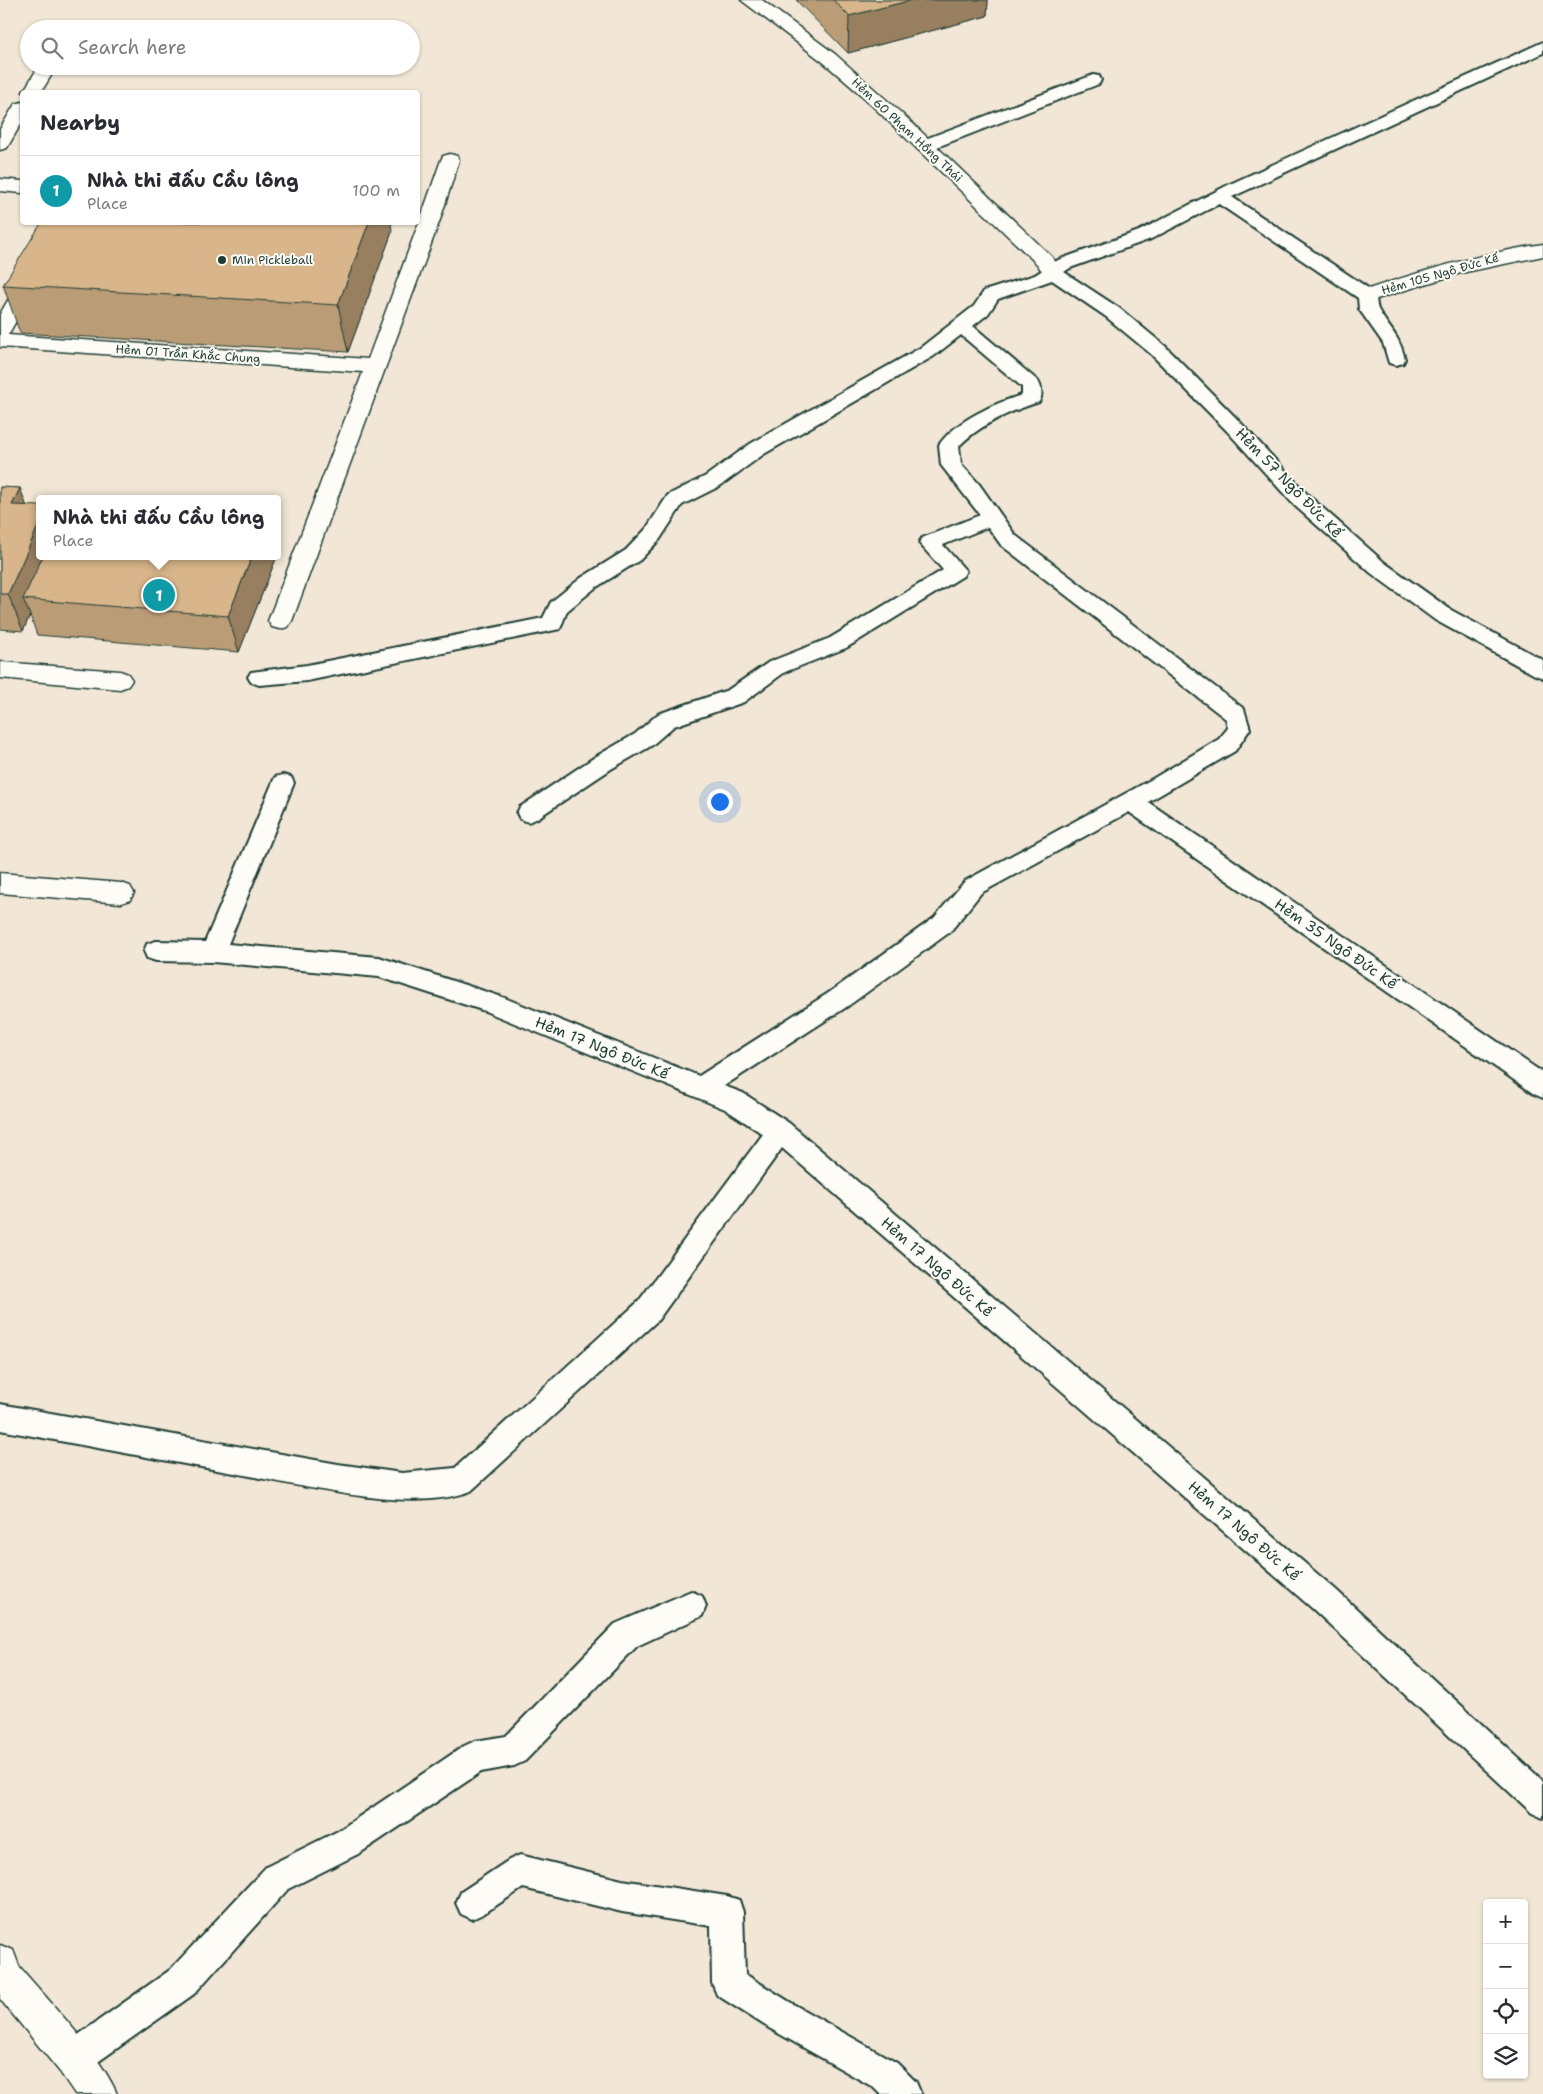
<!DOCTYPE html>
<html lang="en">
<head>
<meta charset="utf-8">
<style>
	:root { --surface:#fff; --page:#f2f2f3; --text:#2b2b33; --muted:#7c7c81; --line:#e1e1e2; --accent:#db2777 }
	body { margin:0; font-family:"Shantell Sans",sans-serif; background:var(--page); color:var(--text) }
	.controls { position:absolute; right:15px; bottom:15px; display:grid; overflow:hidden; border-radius:5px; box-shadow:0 1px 4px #0004 }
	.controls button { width:45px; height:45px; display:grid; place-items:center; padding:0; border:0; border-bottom:1px solid var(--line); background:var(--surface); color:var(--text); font:25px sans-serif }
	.you { position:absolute; left:719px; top:801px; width:18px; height:18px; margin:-12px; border:4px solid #fff; border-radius:50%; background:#1a73e8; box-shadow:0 0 0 8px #1a73e833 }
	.badge { display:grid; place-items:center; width:32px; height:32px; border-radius:50%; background:var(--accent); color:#fff; font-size:16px; font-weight:700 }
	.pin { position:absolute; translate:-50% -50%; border:2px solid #fff; box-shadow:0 1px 5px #0006 }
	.popup { position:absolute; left:36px; top:495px; width:245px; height:65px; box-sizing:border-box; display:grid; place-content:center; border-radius:5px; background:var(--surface); filter:drop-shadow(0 1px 4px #0005); font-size:16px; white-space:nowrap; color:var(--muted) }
	.popup b { font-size:19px; color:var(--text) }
	.popup::after { content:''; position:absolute; left:50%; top:100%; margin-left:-10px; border:10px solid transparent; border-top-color:var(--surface) }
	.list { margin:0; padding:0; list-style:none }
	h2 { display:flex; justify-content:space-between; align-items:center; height:65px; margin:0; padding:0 20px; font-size:21px }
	h2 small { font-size:16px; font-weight:400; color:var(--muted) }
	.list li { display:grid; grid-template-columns:32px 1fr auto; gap:15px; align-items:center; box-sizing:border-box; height:70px; padding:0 20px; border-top:1px solid var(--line) }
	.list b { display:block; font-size:19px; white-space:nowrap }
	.list p { margin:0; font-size:16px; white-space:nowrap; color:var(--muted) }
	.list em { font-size:16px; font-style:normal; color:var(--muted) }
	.icon { flex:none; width:28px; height:28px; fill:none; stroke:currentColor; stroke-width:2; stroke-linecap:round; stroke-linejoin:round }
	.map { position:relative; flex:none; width:1543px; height:2094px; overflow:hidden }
	.search { position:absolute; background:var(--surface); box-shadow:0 1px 4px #0004; left:20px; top:20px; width:400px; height:55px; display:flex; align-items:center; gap:12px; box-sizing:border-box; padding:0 18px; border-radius:28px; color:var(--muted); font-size:19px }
	.panel { position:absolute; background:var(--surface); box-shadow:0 1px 4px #0004; left:20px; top:90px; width:400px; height:135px; border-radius:5px }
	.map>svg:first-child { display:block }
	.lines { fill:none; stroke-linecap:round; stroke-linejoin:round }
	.lane-casing { stroke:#1f3d34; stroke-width:4 }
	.street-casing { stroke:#1f3d34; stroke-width:3 }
	.lane { fill:#fdfcf7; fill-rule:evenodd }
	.street { fill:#fdfcf7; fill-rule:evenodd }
	.wall { fill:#ba9c77; stroke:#1f3d34 }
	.shaded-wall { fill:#977f61; stroke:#1f3d34 }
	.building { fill:#d8b58a; stroke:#1f3d34 }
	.poi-dot { fill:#1f3d34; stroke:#fdfcf7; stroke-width:2 }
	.labels { text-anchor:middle; stroke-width:4; stroke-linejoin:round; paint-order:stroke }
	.far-street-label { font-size:12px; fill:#1f3d34; stroke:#fdfcf7 }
	.far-poi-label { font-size:12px; fill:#1f3d34; stroke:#fdfcf7; text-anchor:start }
	.street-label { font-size:15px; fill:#1f3d34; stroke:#fdfcf7 }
</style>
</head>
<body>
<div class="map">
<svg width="1543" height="2094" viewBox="0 0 1543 2094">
	<rect width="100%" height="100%" fill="#f2e7d6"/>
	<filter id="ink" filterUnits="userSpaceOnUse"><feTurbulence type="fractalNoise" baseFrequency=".02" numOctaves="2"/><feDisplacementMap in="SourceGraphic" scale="10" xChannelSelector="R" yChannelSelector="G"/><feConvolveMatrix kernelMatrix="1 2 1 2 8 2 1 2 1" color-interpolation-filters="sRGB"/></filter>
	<g filter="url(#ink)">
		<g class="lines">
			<defs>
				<g id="lane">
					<path d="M1543,42v11l-311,144 142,95c4,6 1,13 5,19 11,19 20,24 26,48l-2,4 -7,2 -7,-2 -6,-20 -24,-34 -1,-11 -139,-94 -68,35 -81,29 -6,4 55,36 46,38 76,77 67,72 77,68 66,47 92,50v18l-8,-3 -100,-55 -64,-47 -77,-68 -67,-74 -76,-77 -46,-38 -53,-36 -54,19 -10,15 -15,12 65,55c4,6 5,15 1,21 -29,9 -59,23 -80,44l2,18 18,20 36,51 229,174 6,20 -15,22 -87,51 395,271v25l-9,-4 -405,-282 -148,81 -31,39 -102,74 -124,80 19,7 46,30 546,466 208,192v37l-11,-5 -219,-204 -531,-461 -124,172 -187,171c-62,24 -177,-8 -243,-19 -76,-14 -152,-28 -228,-42v-26l338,60 64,9 53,-5 183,-166 125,-168 -38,-25 -240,-98 -106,-34 -166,-15 -57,-1 -9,-3 -3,-7 3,-7 9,-3 49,1 70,-165 8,-2 8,2 3,6 -66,161 151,13 123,40 197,79 131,-84 104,-74 31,-37 189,-103 65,-39 9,-11 -2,-9 -225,-174 -13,-18 -45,18 23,26 -3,5 -117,72 -61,24 -41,30 -70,24 -23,20 -40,23 -75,50 -8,3 -8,-3 -3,-6 3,-6 75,-50 40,-23 23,-20 70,-24 41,-28 61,-24 113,-68 -24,-27 3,-5 58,-23 -39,-50 -2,-20c16,-24 56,-42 83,-50v-8l-61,-52 -27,21 -170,98 -44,32 -38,19 -22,34 -20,21 -45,28 -28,23 -7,18 -253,52 -48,4 -8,-3 -3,-5 3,-5 56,-7 236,-47 8,-16 30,-24 45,-28 20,-21 22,-34 38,-19 44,-32 170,-96 54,-42 10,-15 51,-16 23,-15 81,-29 91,-47z"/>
					<polygon points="1093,75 1099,76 1101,80 1099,84 932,149 926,150 920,149 917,145 920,141"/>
					<polygon points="691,1591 702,1596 706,1606 702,1616 637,1646 525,1761 514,1766 481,1772 360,1853 288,1889 194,1994 85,2071 73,2076 61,2071 56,2059 61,2047 170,1970 266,1867 338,1831 464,1746 475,1741 506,1736 615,1624"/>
					<polygon points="520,1855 622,1880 727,1896 739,1900 743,1912 745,1974 793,2004 897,2063 916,2082 921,2094 880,2094 873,2087 769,2028 717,1995 712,1983 711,1926 622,1912 523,1888 483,1914 472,1919 461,1914 456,1903 461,1892 509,1860"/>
				</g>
				<g id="street">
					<path d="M741,0h21l73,54 74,66 142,136 13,17 -3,4c-13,4 -17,-3 -24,-13l-177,-170 -37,-32z"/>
					<polygon points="39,66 57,66 41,92 23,92"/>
					<polygon points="22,102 22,122 7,148 0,150 0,129 15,104"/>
					<polygon points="450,154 457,156 459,160 441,217 292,621 288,627 280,629 272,627 268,621 363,372 0,347 0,314 53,222 73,222 8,335 368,359 421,217 441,160 443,156"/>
					<polygon points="0,179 22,181 22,193 0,191"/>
					<path d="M1543,244v12l-82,17 -94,29 -7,-2 -3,-4 3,-4c60,-21 120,-38 183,-48z"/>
					<polygon points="0,662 120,671 128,674 132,680 128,686 120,689 0,678"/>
					<polygon points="0,873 121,883 130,886 134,893 130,900 121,903 0,893"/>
					<path d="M0,1945l13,5 6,16c30,36 80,86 98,128h-42l-15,-22 -60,-73z"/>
				</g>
			</defs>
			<use href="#lane" class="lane-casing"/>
			<use href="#street" class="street-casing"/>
			<use href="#lane" class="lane"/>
			<use href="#street" class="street"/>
		</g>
		<g class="wall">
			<polygon points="796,0 988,0 987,16 848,53"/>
			<polygon points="392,232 348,352 20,333 3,285"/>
			<polygon points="0,487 20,488 26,505 40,556 277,556 239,652 37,635 30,615 23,631 0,629"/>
		</g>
		<g class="shaded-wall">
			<polygon points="912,0 988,0 987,16 848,53 849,16"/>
			<polygon points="369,222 391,222 392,232 348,352 338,305"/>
			<polygon points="20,488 34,525 12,505"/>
			<polygon points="40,522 40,556 55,556 23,599 30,615 23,631 8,594"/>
			<polygon points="252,556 277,556 239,652 228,616"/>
		</g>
		<g class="building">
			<polygon points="833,0 912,0 849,16"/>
			<polygon points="42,222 369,222 338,305 3,285"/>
			<polygon points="0,487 20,488 12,505 40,506 40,522 8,594 0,594"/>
			<polygon points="43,556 252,556 228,616 23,599"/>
		</g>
	</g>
	<circle class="poi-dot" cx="222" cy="260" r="5"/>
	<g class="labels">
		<g class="far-street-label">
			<text transform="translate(907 130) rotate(43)" y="4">Hẻm 60 Phạm Hồng Thái</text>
			<text transform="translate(1440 274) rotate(-16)" y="4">Hẻm 105 Ngô Đức Kế</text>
			<text transform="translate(188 354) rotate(4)" y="4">Hẻm 01 Trần Khắc Chung</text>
		</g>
		<g class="far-poi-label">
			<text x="232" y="264">Min Pickleball</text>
		</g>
		<g class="street-label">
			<text transform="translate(1289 483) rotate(46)" y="5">Hẻm 57 Ngô Đức Kế</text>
			<text transform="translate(1336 944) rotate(35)" y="5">Hẻm 35 Ngô Đức Kế</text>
			<text transform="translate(602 1048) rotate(22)" y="5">Hẻm 17 Ngô Đức Kế</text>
			<text transform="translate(937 1267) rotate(41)" y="5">Hẻm 17 Ngô Đức Kế</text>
			<text transform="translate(1244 1531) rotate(41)" y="5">Hẻm 17 Ngô Đức Kế</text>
		</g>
	</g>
</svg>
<div class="controls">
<button>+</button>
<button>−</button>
<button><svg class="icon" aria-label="locate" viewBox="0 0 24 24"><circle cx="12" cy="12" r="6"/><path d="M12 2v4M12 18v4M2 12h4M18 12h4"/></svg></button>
<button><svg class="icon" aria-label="layers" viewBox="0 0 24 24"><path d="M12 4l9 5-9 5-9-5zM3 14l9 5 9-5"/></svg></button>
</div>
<div class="you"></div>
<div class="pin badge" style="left:159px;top:595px;background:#0f9aa8">1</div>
<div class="popup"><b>Nhà thi đấu Cầu lông</b>Place</div>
<div class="search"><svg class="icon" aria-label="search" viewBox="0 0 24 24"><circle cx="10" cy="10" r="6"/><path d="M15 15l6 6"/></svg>Search here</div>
<section class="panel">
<h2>Nearby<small></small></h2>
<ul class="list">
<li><span class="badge" style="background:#0f9aa8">1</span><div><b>Nhà thi đấu Cầu lông</b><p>Place</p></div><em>100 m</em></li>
</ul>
</section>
</div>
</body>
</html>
